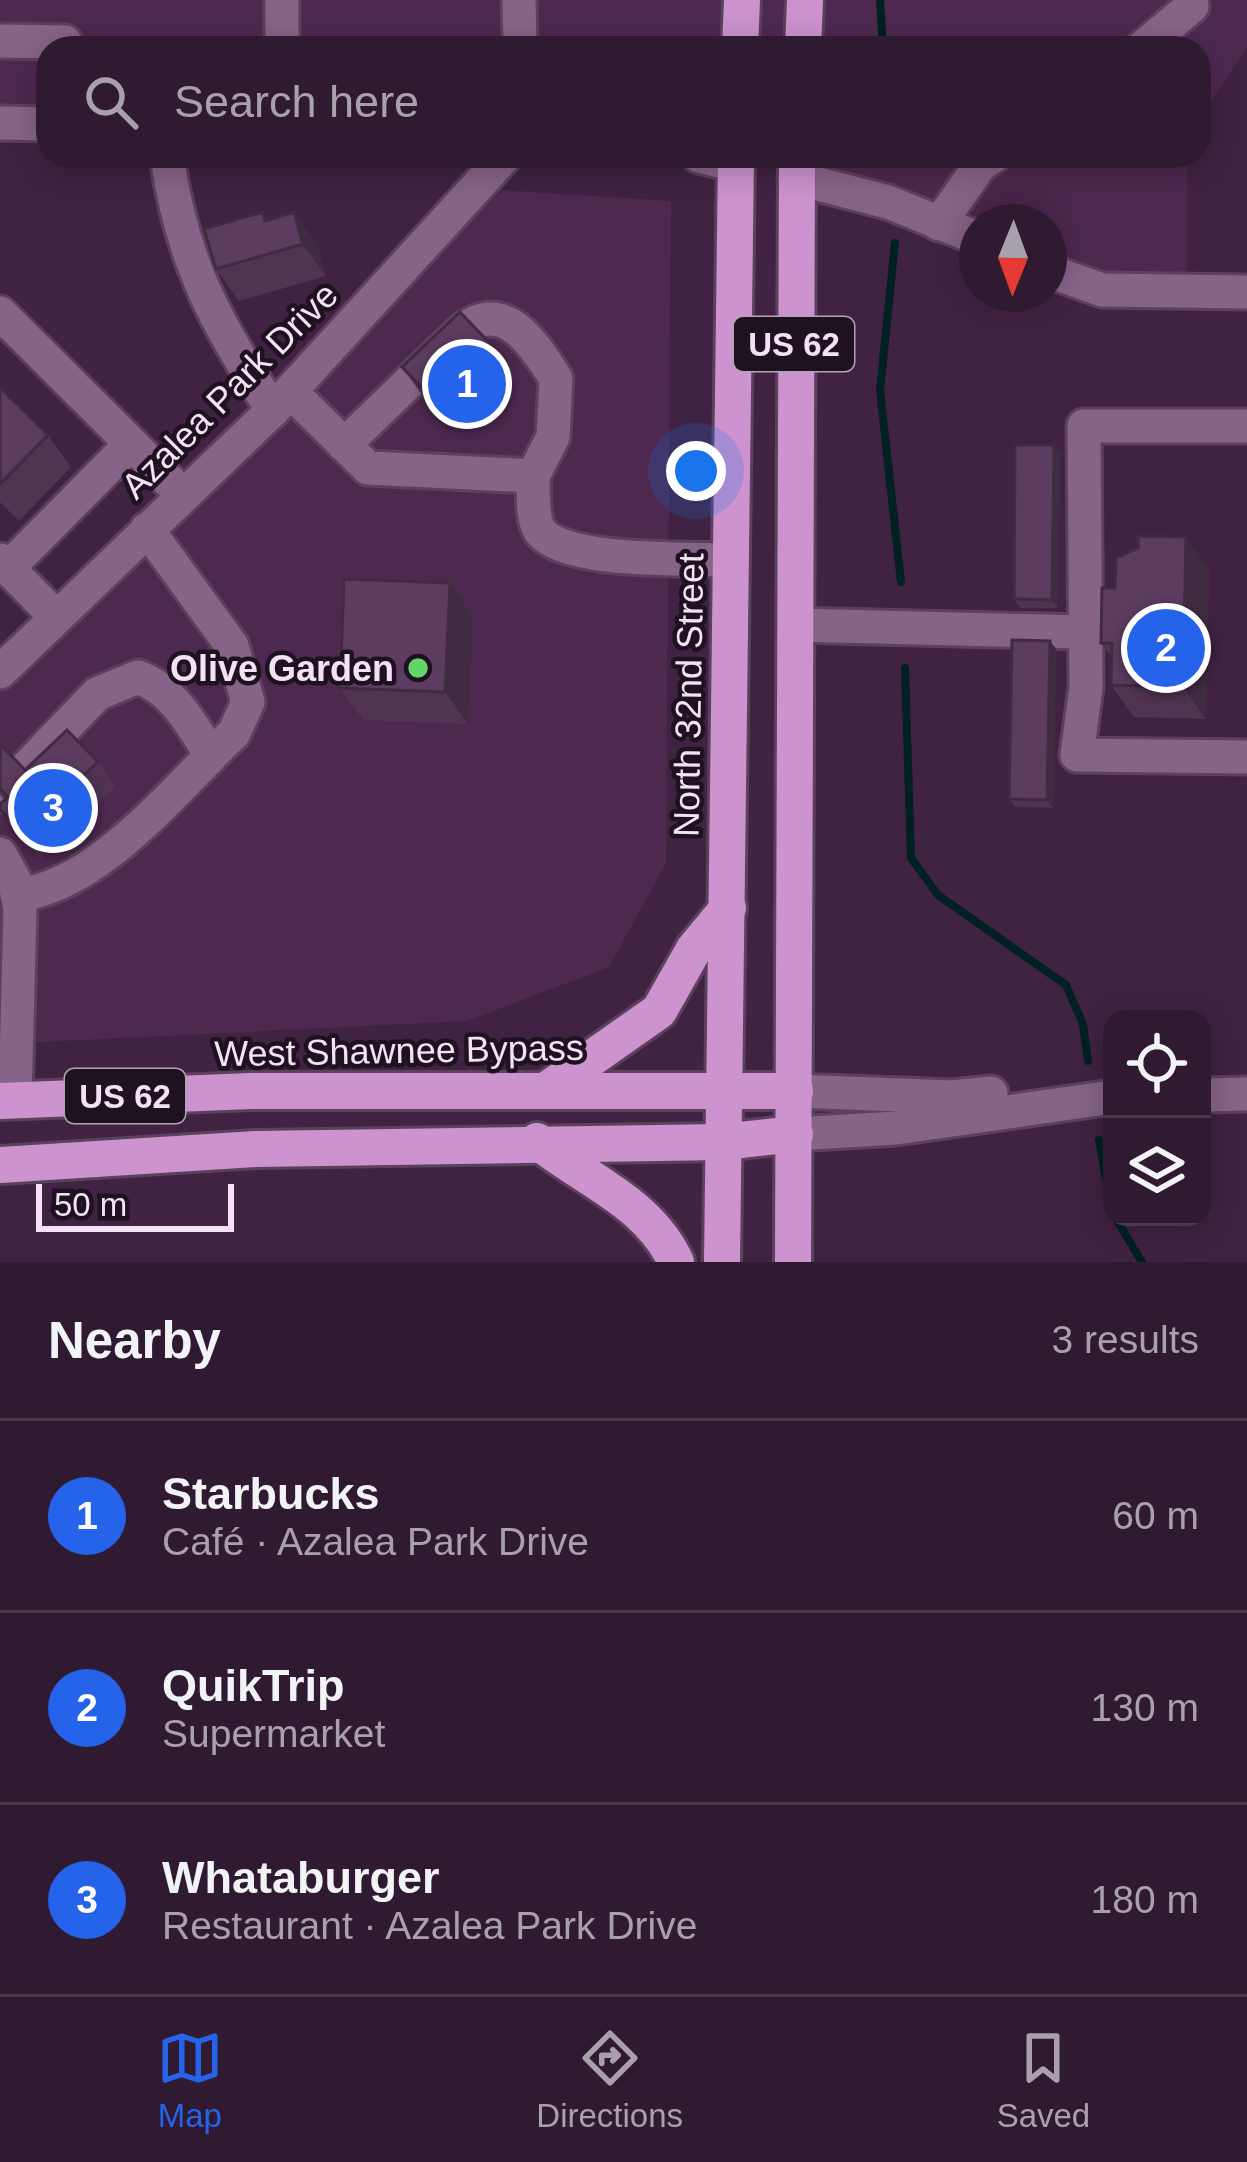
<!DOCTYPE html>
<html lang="en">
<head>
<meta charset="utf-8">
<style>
	:root { --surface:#301a32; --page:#38233a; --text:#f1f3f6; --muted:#a8a1ac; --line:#4b384d; --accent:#2563eb }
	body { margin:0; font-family:Arial,sans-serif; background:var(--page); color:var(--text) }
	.controls { position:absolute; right:36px; bottom:36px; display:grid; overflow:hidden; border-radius:24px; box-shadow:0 6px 30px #0003 }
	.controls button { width:108px; height:108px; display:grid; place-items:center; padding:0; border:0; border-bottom:3px solid var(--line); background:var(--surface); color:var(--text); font:60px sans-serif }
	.compass { position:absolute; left:959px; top:204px; width:108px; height:108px; border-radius:50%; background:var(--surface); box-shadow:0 6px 30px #0003; rotate:181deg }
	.scale { position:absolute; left:36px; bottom:30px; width:198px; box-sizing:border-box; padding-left:12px; border:6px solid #f5e1f5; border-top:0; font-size:33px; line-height:42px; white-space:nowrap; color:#f5e1f5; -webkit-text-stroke:9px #1f1220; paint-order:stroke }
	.you { position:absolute; left:696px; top:471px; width:42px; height:42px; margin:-30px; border:9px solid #fff; border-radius:50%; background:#1a73e8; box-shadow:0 0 0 18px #1a73e833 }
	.badge { display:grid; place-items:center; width:78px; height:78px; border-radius:50%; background:var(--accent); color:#fff; font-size:39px; font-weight:700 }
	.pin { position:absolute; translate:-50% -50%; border:6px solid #fff; box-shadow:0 3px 12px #0006 }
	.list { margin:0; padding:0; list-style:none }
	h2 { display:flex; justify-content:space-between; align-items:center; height:156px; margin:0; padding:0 48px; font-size:51px }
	h2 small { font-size:39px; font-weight:400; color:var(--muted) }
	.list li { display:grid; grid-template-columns:78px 1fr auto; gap:36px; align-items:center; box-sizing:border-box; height:192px; padding:0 48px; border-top:3px solid var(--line) }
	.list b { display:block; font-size:45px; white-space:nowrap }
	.list p { margin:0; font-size:39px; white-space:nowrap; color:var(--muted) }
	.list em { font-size:39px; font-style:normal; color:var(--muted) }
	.icon { flex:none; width:66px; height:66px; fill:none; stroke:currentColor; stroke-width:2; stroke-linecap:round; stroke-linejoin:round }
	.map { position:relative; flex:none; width:1247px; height:1262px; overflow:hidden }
	.search { position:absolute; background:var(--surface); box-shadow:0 6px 30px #0003; left:36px; right:36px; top:36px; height:132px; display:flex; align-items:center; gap:30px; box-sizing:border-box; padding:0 42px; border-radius:36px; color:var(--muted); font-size:45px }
	.sheet { height:732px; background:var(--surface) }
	nav { display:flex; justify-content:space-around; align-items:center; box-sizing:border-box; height:168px; border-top:3px solid var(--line); background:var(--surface); font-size:33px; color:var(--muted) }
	nav a { display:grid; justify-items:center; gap:6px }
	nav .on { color:var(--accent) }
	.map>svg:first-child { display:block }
	.built { fill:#4d294f }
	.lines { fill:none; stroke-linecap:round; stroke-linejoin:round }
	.stream { stroke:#002024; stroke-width:8 }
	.minor-casing { stroke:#5c415d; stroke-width:39 }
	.highway-casing { stroke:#5c415d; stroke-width:42 }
	.minor { stroke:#866488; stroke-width:33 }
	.highway { stroke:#cc93cf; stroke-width:36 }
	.wall { fill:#503452 }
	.shaded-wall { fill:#412b42 }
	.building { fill:#5d3d5f; stroke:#412b42; stroke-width:3 }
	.poi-dot { fill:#62d469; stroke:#1f1220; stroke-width:4.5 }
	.labels { text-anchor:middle; stroke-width:9; stroke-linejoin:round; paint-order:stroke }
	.shield { fill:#1f1220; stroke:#b5a3b5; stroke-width:3 }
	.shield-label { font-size:33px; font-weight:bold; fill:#f5e1f5 }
	.street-label { font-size:36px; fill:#f5e1f5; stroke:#1f1220 }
	.poi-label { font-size:36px; font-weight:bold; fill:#f5e1f5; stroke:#1f1220; text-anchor:end }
</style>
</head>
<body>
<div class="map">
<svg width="1247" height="1262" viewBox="0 0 1247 1262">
	<rect width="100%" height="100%" fill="#402242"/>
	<g class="built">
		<polygon points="0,0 1247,0 1247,48 1199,119 1199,48 48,48 48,132 0,130"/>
		<polygon points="640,156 1187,156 1186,284 1104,279 1049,256 1049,222 997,222 809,163"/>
		<polygon points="502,190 671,201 666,863 609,967 467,1021 0,1044 0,685"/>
	</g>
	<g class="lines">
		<g class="stream">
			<polyline points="880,0 883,48"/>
			<polyline points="894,156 895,163"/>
			<polyline points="895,243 880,390 901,582"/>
			<polyline points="905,668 911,858 938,895 1066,985 1083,1024 1088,1061"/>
			<polyline points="1099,1140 1112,1212"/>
			<polyline points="1115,1217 1142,1262"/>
		</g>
		<defs>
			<g id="minor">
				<polyline points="519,0 520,48"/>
				<polyline points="0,41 65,42 65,48"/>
				<polyline points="282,48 282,0"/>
				<polyline points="1142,48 1192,6"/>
				<polyline points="0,123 48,124"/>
				<path d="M167,156c14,103 49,169 106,254"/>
				<polyline points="699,156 736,165"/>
				<polyline points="795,178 888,202 977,238"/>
				<polyline points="939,224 981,164 994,156"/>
				<polyline points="1049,271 1102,290 1247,292"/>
				<polyline points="0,313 183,495"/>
				<path d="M290,391l78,77 165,8c1,16 -2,41 7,55 24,33 151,27 192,29"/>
				<polyline points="1247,426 1084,426 1086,687 1077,755 1247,757"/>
				<path d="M344,445l117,-113c42,-36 73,11 95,47l-3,58 -20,39"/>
				<polyline points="0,560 56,617"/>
				<polyline points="8,568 131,444"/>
				<polyline points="795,625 1084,632"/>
				<polyline points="0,672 273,410 505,156"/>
				<path d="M0,795l97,-101 41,-17c36,13 53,47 73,78"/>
				<polyline points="0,854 15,881 20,910 15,1100"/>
				<path d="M17,895c81,-8 159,-107 217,-162l14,-31 -16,-56 -85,-117"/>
				<polyline points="795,1091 952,1097 991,1093"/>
				<polyline points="1202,1095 1247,1094"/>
				<polyline points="795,1134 896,1128 1112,1097"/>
			</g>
			<g id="highway">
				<polyline points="740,48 742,0"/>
				<polyline points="803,48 805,0"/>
				<polyline points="548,1089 659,1011 694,949 728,908"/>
				<polyline points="0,1101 251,1091 795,1091"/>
				<path d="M537,1141c50,40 111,61 139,121"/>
				<polyline points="0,1165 256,1149 723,1142 795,1134"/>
				<polyline points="722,1262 736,156"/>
				<polyline points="793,1262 797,156"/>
			</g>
		</defs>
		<use href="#minor" class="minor-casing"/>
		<use href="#highway" class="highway-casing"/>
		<use href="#minor" class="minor"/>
		<use href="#highway" class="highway"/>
	</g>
	<g class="wall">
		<polygon points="263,212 268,220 294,212 317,245 326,276 239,301 216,269"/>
		<polygon points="497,351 515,376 457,431 420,392 402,367"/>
		<polygon points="0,388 48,435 71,467 19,521 0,502"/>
		<polygon points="1060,454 1058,608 1020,608 1014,599"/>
		<polygon points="1209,569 1206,719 1134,717 1111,685 1112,658 1101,643 1115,588"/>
		<polygon points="450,583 473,615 468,724 363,720 340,688"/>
		<polygon points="1050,641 1056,649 1053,808 1015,807 1009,799"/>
		<polygon points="0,744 25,770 98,762 115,787 71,828 76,837 62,849 56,844 41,859 15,831 0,810 5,800 0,795"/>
	</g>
	<g class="shaded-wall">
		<polygon points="294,212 317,245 326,276 303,244"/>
		<polygon points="1054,445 1060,454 1058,608 1052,600"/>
		<polygon points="1186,537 1209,569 1206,719 1183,687"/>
		<polygon points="450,583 473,615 468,724 445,692"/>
		<polygon points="1050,641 1056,649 1053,808 1047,800"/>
	</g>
	<g class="building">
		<polygon points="263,212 265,221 294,212 303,244 216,269 204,229"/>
		<polygon points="460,312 497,351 439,406 402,367"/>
		<polygon points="0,388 48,435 0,484"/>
		<polygon points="1015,445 1054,445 1052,600 1014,599"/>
		<polygon points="1138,536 1186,537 1183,687 1111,685 1112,643 1101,643 1102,588 1115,588 1116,558 1138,548"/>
		<polygon points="344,579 450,583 445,692 340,688"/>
		<polygon points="1012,640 1050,641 1047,800 1009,799"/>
		<polygon points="67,730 98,762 54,803 58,812 45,824 39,819 23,834 0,809 0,804 8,797 0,788 0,744 25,770"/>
	</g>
	<circle class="poi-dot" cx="418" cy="668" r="12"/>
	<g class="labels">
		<g class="shield">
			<rect x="734" y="317" width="120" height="54" rx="9"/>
			<rect x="65" y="1069" width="120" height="54" rx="9"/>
		</g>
		<g class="shield-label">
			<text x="794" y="356">US 62</text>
			<text x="125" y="1108">US 62</text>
		</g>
		<g class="street-label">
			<text transform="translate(229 390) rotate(-45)" y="13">Azalea Park Drive</text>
			<text transform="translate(688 695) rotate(-89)" y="13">North 32nd Street</text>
			<text transform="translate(399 1050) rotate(-1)" y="13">West Shawnee Bypass</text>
		</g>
		<g class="poi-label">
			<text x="394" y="681">Olive Garden</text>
		</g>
	</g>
</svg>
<div class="controls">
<button><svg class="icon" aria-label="locate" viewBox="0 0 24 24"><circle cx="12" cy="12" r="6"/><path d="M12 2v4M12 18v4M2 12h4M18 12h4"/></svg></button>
<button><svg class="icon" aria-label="layers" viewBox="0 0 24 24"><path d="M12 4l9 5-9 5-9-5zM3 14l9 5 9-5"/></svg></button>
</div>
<svg class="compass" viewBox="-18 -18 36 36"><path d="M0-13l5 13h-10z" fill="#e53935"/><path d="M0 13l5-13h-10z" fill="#a8a1ac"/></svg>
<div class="scale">50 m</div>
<div class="you"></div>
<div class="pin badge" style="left:467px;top:384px">1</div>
<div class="pin badge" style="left:1166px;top:648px">2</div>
<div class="pin badge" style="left:53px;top:808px">3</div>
<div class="search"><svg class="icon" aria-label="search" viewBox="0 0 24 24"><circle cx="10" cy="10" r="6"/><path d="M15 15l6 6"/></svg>Search here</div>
</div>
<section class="sheet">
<h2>Nearby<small>3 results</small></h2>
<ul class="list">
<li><span class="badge">1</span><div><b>Starbucks</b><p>Café · Azalea Park Drive</p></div><em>60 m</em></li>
<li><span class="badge">2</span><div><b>QuikTrip</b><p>Supermarket</p></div><em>130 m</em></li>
<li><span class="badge">3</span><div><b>Whataburger</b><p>Restaurant · Azalea Park Drive</p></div><em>180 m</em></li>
</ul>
</section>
<nav>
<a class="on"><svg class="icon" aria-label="map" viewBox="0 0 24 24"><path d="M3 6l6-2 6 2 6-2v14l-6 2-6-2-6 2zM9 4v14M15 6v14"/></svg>Map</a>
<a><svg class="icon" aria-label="directions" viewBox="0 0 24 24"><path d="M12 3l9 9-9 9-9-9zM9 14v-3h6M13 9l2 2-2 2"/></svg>Directions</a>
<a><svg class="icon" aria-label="saved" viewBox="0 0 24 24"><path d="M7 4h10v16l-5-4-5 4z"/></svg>Saved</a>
</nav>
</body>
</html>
